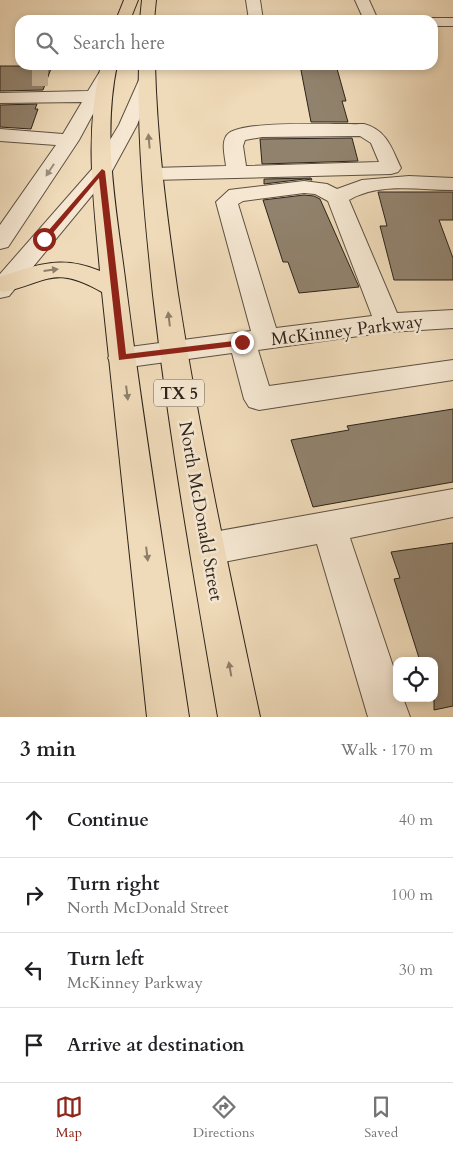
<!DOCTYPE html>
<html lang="en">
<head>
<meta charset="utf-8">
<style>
	:root { --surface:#fff; --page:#f6f6f6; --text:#202124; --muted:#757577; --line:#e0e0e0; --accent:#8f2418 }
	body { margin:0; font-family:Cardo,serif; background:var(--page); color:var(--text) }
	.controls { position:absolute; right:15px; bottom:15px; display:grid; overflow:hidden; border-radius:10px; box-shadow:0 2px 8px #0003 }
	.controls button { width:45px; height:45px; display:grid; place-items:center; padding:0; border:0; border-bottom:1px solid var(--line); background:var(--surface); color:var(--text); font:25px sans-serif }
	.stop { position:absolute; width:15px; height:15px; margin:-11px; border:4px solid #8f2418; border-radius:50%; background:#fff }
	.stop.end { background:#8f2418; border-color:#fff; box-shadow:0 1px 5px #0008 }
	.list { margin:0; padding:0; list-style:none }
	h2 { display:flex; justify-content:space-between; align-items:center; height:65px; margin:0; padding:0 20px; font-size:21px }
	h2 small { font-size:16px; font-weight:400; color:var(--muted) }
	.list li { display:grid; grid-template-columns:32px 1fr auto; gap:15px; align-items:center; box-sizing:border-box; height:75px; padding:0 20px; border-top:1px solid var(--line) }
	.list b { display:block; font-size:19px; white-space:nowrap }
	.list p { margin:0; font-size:16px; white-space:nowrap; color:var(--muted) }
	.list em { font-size:16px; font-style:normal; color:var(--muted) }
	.icon { flex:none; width:28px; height:28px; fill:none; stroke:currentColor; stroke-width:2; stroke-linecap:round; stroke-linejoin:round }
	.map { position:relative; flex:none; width:453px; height:717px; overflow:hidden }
	.search { position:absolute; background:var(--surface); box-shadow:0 2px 8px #0003; left:15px; right:15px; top:15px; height:55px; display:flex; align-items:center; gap:12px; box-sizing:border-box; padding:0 18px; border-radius:15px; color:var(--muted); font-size:19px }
	.sheet { height:365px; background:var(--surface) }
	nav { display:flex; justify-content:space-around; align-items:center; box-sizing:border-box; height:70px; border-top:1px solid var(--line); background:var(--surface); font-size:14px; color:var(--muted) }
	nav a { display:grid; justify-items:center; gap:2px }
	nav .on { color:var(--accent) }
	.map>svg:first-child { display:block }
	.building { fill:#91826d; stroke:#2c231a }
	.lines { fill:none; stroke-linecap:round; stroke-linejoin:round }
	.minor-tunnel { stroke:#c8b599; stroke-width:16; stroke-dasharray:16 8; stroke-linecap:butt }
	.minor-casing { stroke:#5d5142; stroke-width:2 }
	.major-casing { stroke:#2c231a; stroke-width:2 }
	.minor { fill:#f5e7d2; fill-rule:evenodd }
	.major { fill:#efdab9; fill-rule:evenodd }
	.oneway { fill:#8e7e6a }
	.oneway2 { fill:#9b8f7f }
	.route { fill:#8f2418 }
	.labels { text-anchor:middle; stroke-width:5; stroke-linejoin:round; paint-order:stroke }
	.shield { fill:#f5e7d2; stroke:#685e51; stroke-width:1 }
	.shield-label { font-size:16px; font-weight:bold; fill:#2c231a }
	.street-label { font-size:18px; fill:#2c231a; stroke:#f5e7d2 }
</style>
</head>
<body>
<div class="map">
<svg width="453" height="717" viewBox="0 0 453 717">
	<rect width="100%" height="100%" fill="#efdab9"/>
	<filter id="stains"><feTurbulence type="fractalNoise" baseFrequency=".004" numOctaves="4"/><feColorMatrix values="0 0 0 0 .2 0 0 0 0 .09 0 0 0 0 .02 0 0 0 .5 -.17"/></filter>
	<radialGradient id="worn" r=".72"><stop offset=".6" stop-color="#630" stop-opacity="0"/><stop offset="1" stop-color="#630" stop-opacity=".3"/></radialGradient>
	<g class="building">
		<polygon points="300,65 336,65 346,101 342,101 348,122 311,122"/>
		<polygon points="0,66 52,66 43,90 0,91"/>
		<polygon points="37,104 35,109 38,109 31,129 0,127 0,105"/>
		<polygon points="352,138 358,161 262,164 260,139"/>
		<polygon points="311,178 312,180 304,179 264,184 264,179"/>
		<polygon points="378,192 453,192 453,220 439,220 453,258 453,280 394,280 380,226 387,226"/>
		<polygon points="304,195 314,196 320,199 359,287 299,293 288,262 283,262 263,200"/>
		<polygon points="453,409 453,482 313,507 291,440 349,430 347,426"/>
		<polygon points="453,543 453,706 434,710 434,661 420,661 394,579 400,578 391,552"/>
	</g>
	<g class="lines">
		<polyline class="minor-tunnel" points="32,78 50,78"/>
		<defs>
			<g id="minor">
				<polygon points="246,0 260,0 263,20 249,20"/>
				<polygon points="355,0 369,0 378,20 364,20"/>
				<polygon points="433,18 453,18 453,26 433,26 433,20 427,20"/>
				<polygon points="105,72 111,73 113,77 79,140 8,247 0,249 0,225 56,145 0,141 0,129 63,134 82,102 0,103 0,93 88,91 99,73"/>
				<polygon points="147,75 153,76 155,80 137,125 112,171 9,296 0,298 0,274 93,168 119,125 139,80 141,76"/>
				<path d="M364,124c23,6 28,25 37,44l-3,4 -7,2 -239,6 -7,-2 -3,-4 3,-4 7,-2 74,-2c-1,-10 -6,-26 3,-33 17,-13 110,-8 135,-9zM360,136l11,7 8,19 -133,4 -3,-20 2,-6 17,-3z"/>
				<path d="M409,176l44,2v12c-34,0 -74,-8 -104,10l48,113 56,-3v18l-65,4 -130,18 11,36 184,-26v20l-194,30 -10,-3 -5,-8 -12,-46 -110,15 -10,-3 -4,-7 4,-7 10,-3 129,-17 -35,-129 13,-12 8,-1 67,-8 23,3 10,5 25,-9zM304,193l11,1 13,7 44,115 -96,12 -38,-124 5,-3z"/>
				<polygon points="453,489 453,517 350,538 397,678 397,698 403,698 410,717 368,717 317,544 208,565 196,560 191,549 196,538 208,533"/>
			</g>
			<g id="major">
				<polygon points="124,0 138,0 130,20 116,20"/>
				<polygon points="142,0 156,0 154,20 140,20"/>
				<path d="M101,65h16c-16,76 1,153 10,229 18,141 41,282 62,423h-42l-45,-425c-47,-26 -51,-12 -97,0l-5,-1v-14c37,-13 63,-22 100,-6 -6,-69 -16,-137 1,-206z"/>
				<path d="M139,65h16c2,77 12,153 23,229 22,142 52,282 82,423h-42c-24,-140 -49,-281 -65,-422 -8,-77 -16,-153 -14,-230z"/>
			</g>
		</defs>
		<use href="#minor" class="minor-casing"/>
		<use href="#major" class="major-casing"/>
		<use href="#minor" class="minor"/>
		<use href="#major" class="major"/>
	</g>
	<defs><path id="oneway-solid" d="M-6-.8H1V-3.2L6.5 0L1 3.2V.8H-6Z" transform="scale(1.25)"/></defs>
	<g class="oneway">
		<use href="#oneway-solid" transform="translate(149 141) rotate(-95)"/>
		<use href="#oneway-solid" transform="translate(51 270) rotate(-7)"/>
		<use href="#oneway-solid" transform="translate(169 319) rotate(-97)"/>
		<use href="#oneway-solid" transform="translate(127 393) rotate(83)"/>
		<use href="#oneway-solid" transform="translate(147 554) rotate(83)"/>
		<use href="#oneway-solid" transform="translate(230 669) rotate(-100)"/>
	</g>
	<use class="oneway2" href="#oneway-solid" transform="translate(50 170) rotate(123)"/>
	<polygon class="route" points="102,169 105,171 126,354 242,340 246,342 245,345 119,360 99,178 47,240 41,239"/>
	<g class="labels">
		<rect class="shield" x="154" y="379.5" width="50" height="27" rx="4"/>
		<g class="shield-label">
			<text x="179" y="399">TX 5</text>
		</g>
		<g class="street-label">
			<text transform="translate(347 330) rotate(-7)" y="6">McKinney Parkway</text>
			<text transform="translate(201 511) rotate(80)" y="6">North McDonald Street</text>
		</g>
	</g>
	<rect width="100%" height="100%" filter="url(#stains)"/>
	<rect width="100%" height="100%" fill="url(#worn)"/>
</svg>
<div class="controls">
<button><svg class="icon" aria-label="locate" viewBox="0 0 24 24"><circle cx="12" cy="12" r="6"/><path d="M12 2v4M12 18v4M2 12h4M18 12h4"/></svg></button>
</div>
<div class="stop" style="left:44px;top:239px"></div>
<div class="stop end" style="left:242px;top:342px"></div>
<div class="search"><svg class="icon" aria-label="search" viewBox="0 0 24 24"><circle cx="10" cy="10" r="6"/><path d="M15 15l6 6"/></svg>Search here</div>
</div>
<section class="sheet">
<h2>3 min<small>Walk · 170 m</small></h2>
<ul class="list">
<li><svg class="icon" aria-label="ahead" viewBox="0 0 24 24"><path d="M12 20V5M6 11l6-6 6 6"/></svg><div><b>Continue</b></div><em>40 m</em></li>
<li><svg class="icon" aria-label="right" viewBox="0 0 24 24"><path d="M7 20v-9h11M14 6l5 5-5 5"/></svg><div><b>Turn right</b><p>North McDonald Street</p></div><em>100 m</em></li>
<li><svg class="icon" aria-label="left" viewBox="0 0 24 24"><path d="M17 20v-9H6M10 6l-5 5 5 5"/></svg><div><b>Turn left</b><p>McKinney Parkway</p></div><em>30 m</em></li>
<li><svg class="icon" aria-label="arrive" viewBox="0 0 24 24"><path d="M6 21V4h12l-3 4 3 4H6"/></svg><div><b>Arrive at destination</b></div></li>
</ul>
</section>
<nav>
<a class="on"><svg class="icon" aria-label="map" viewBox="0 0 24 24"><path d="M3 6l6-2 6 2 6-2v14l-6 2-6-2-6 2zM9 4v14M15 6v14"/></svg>Map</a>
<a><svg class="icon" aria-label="directions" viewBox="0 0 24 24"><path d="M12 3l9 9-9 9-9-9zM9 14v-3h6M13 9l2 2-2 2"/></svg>Directions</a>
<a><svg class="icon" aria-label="saved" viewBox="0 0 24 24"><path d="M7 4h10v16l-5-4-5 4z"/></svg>Saved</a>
</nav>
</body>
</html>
